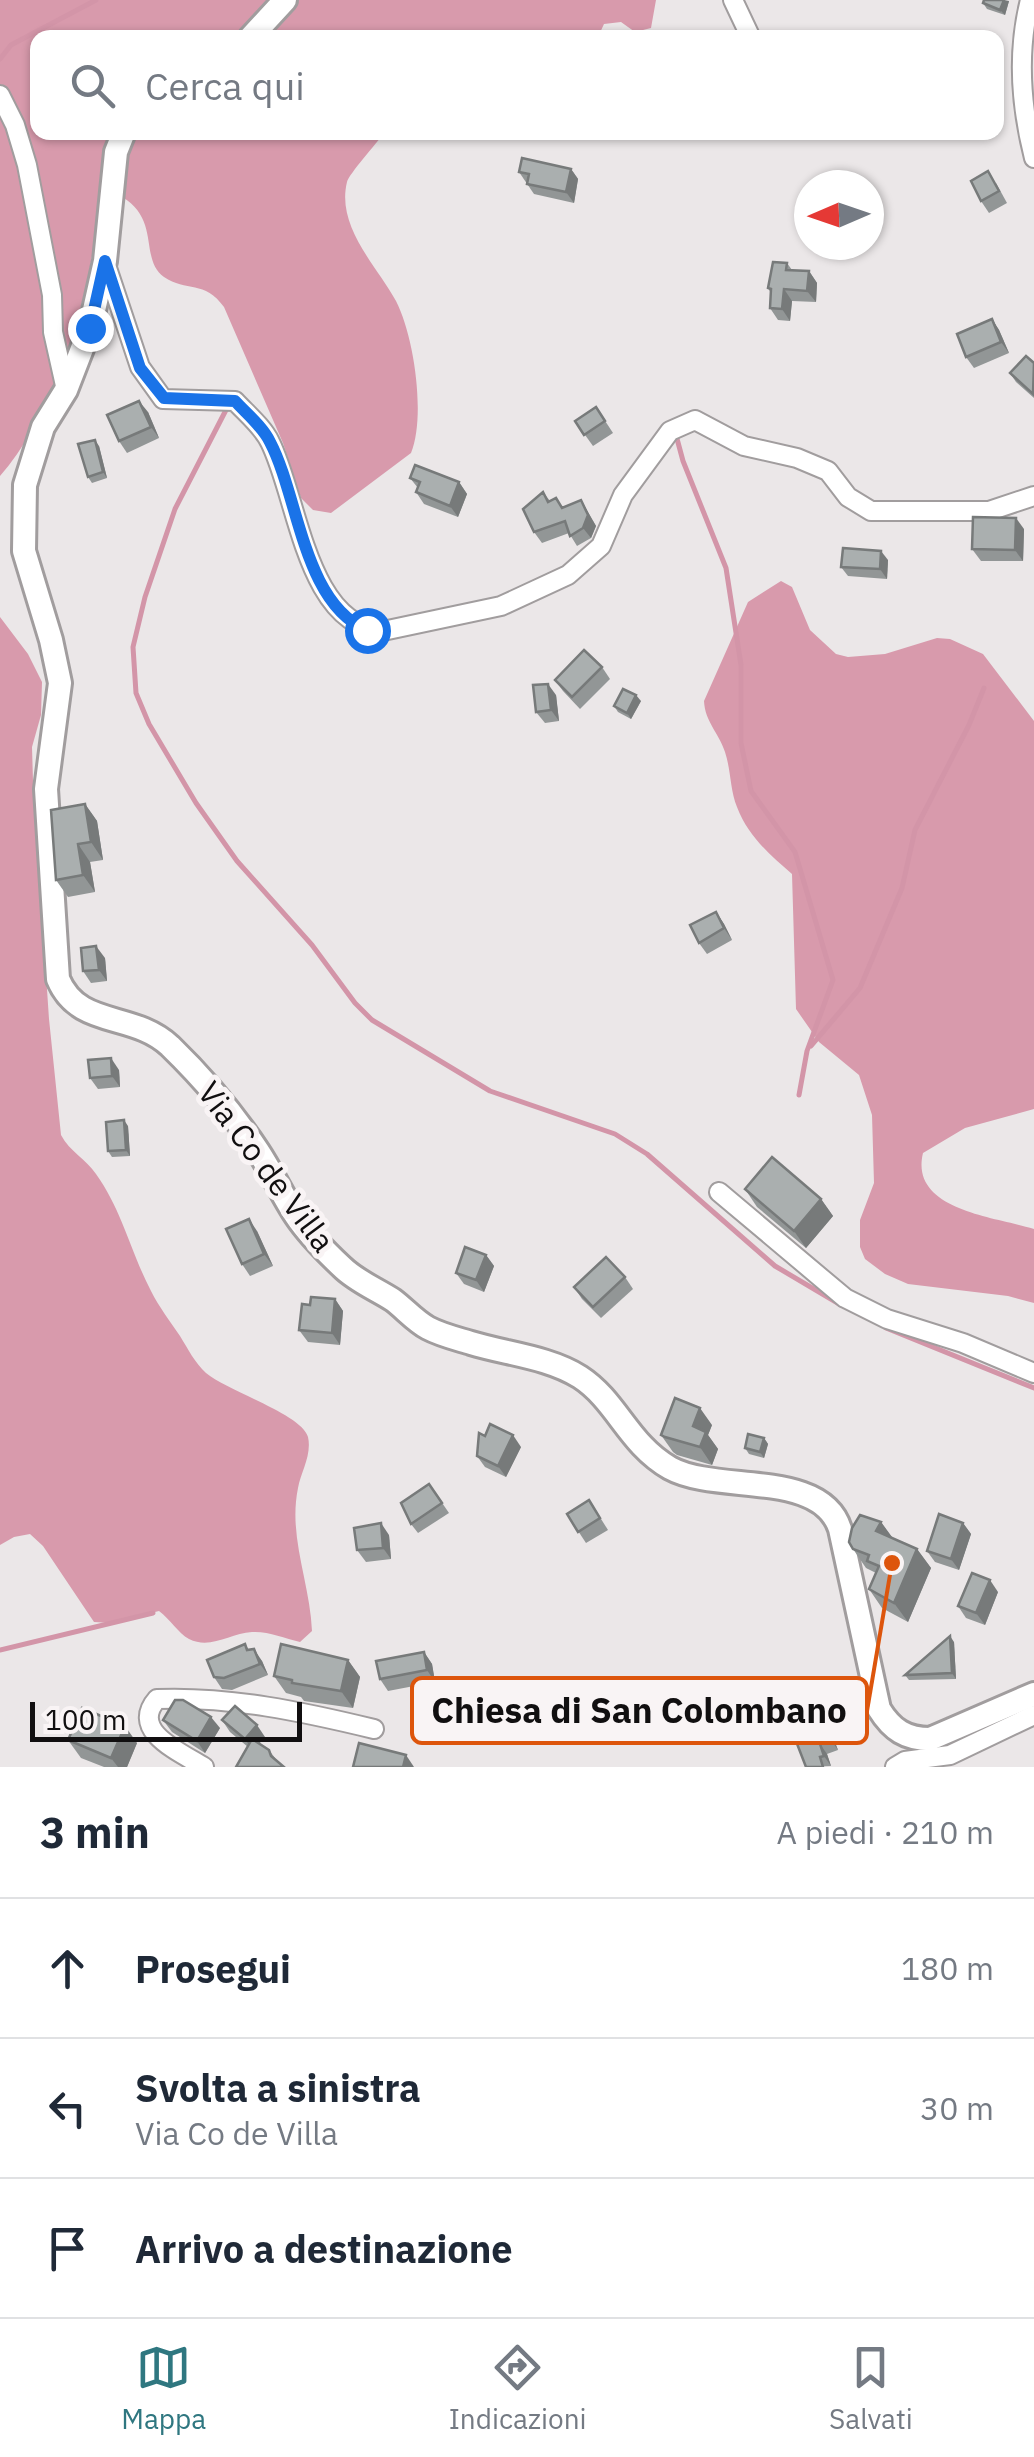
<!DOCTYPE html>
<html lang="it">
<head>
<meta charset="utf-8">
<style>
	:root { --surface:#fff; --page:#f2f2f3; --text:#1f2937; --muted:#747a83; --line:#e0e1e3; --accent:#2f7780 }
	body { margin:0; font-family:"IBM Plex Sans",sans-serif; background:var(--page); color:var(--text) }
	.compass { position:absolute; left:794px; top:170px; width:90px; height:90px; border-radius:50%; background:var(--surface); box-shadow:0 2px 8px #0004; rotate:268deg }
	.scale { position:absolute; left:30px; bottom:25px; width:272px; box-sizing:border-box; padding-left:10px; border:5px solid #110f10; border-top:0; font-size:28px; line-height:35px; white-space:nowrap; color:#110f10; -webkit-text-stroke:8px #f9f4f5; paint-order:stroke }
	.stop { position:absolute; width:30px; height:30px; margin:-22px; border:8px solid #1a73e8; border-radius:50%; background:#fff }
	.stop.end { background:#1a73e8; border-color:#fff; box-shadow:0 2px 10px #0008 }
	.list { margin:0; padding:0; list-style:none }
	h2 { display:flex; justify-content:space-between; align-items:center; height:130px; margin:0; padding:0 40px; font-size:42px }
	h2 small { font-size:32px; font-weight:400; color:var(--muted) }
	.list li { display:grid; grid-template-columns:65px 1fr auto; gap:30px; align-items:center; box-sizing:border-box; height:140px; padding:0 40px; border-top:2px solid var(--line) }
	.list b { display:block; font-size:38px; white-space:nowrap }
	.list p { margin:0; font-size:32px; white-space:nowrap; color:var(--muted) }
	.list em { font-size:32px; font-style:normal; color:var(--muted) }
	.icon { flex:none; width:55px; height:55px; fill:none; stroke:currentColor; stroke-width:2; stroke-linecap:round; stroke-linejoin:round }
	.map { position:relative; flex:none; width:1034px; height:1767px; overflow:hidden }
	.search { position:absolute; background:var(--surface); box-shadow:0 2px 8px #0004; left:30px; right:30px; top:30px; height:110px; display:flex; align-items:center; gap:25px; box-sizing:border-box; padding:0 35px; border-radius:20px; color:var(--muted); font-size:38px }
	.sheet { height:550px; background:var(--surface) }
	nav { display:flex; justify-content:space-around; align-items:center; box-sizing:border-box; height:140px; border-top:2px solid var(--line); background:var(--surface); font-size:28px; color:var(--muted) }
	nav a { display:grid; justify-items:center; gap:5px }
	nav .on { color:var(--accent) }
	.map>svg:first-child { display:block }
	.forest { fill:#d89aac }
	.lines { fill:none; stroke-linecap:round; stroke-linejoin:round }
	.stream { stroke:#d395a8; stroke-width:5 }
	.street-casing { stroke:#a19d9e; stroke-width:22 }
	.secondary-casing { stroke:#a19d9e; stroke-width:28 }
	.street { stroke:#fff; stroke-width:18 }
	.secondary { stroke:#fff; stroke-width:22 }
	.wall { fill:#929696 }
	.shaded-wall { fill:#777a7a }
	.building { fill:#aaafaf; stroke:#777a7a; stroke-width:2.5 }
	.route { stroke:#1a73e8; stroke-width:12 }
	.labels { text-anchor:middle; stroke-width:10; stroke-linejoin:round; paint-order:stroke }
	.street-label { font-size:32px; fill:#110f10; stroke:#f9f4f5 }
	.leader { fill:none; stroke:#dd550c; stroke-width:4 }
	.callout-dot { fill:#dd550c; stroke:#f9f4f5; stroke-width:4 }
	.callout { fill:#f9f4f5; stroke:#dd550c; stroke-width:4 }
	.callout-label { font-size:35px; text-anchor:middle; font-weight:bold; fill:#110f10 }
</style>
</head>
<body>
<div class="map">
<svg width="1034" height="1767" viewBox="0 0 1034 1767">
	<rect width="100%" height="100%" fill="#ebe7e8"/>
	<g class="forest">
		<path d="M0,0h656l-5,28 -16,4 -14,-10 -17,2 -6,13h-39l-6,-4 -19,5h-496v94l346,1c-7,10 -35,41 -37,49 -11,45 30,84 49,119 18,35 30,115 15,152l-80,60 -18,-3 -12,-12 -18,-55 -59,-136c-19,-27 -38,-15 -60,-30 -25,-18 -3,-57 -42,-80l-25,23c-8,81 -43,195 -97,256z"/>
		<path d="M781,581l11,6 18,43 26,24 12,3 37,-3 52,-16 13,1 33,15 51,67v388l-69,19 -42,25c-14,58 74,64 111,76v74l-26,-7 -100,-12 -23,-10 -20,-15 -5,-12v-27l14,-37 -2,-68 -13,-40 -40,-33 -23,-33 -4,-135c-23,-20 -44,-38 -55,-67 -7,-17 -6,-37 -12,-55 -6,-19 -20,-30 -21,-51l44,-99z"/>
		<path d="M0,617l28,37 14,28 -1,33 -9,32 1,34 16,238 12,116c9,17 25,24 35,39 26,36 35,79 55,117 8,16 19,30 29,45 8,13 15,27 26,37 21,18 96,41 102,64 4,18 -7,35 -10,51 -10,49 12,94 14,143l-12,11c-16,-4 -32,-11 -48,-10 -22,1 -41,18 -63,7 -11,-6 -19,-20 -30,-28l-48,12 -17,-1 -51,-76 -13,-12 -16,3 -14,8z"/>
	</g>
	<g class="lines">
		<g class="stream">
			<polyline points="0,59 11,45 96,0"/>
			<polyline points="227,408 175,509 145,597 133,647 136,693 149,724 196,803 237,861 312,945 355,1003 372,1020 490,1091 615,1134 647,1154 775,1266 841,1305"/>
			<polyline points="676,435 683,461 726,568 741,665 741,743 751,791 795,852 833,980 807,1051 799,1095"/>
			<polyline points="811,1046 860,988 902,888 915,830 969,725 984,688"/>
			<polyline points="886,1328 1034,1388"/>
			<polyline points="0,1650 153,1613"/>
		</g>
		<defs>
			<g id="street">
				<polyline points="733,0 751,38"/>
				<path d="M1030,0c-13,51 -9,107 4,158"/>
				<polyline points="0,95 15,125 27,165 52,295 53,332 66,390"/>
				<path d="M105,262l35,105 23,32 72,2c11,12 28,26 35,41 28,55 36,184 113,189l118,-25 67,-31 33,-29 22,-51 47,-64 25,-11 49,26 53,12 31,13 20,26 23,14h118l45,-15"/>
				<polyline points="719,1192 845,1298 887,1319 963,1343 1034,1373"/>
				<path d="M204,1767c-24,-15 -75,-36 -47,-68 72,-3 147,13 217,30"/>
				<polyline points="895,1767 905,1761 950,1755 1034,1715"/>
			</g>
			<g id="secondary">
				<polyline points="250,38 285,0"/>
				<path d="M124,132l-8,20 -11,109 -15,67 -24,62 -23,37 -18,58 -1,66 27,89 9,43 -14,106 12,190c21,50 74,32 112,67 33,32 62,66 88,105 14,21 24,44 38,65 12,18 30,36 46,51 14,14 34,22 51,33 12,9 22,21 35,28 13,7 30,11 43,15 36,11 77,14 109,34 37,24 48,67 90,91 47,26 151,1 170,61l39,180c13,21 27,30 51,30l104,-45"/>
			</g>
		</defs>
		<use href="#street" class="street-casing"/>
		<use href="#secondary" class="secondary-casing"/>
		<use href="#street" class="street"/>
		<use href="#secondary" class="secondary"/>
	</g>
	<g class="wall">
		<polygon points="1009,1 1005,15 987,9 983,3"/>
		<polygon points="571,169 578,179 574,203 534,194 519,172"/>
		<polygon points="996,183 1007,203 989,213 981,201"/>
		<polygon points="787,263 792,270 809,271 817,283 816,302 792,301 790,321 778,320 770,308 771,293 768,288"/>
		<polygon points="992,319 999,330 1009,353 974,368 966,357"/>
		<polygon points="1034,363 1034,398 1016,382 1010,373"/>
		<polygon points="596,407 613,433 593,446 575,421"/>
		<polygon points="148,412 159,438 127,453 119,441"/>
		<polygon points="99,446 107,478 92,483 88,477"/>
		<polygon points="410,478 459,482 467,494 458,517 424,504 416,492 418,488"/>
		<polygon points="543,492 550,501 556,498 563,508 581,500 596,526 591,538 577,546 569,533 542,543 534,532"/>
		<polygon points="1024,529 1023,561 981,561 972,549"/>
		<polygon points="888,560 887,579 848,576 841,567"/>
		<polygon points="602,667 610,679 580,709 563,691 555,680"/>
		<polygon points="556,695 559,721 545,723 536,712"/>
		<polygon points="641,701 631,719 618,712 614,706"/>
		<polygon points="85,804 97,821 103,860 90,862 95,892 68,897 56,880"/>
		<polygon points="716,912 724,924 732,940 707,954 699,943"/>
		<polygon points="105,958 107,981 91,983 83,971"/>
		<polygon points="119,1070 120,1087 98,1089 90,1078"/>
		<polygon points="128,1126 130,1156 112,1157 108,1151"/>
		<polygon points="745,1189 821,1199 833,1216 806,1248 757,1207"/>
		<polygon points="257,1231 273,1266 250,1276 242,1264"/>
		<polygon points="486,1255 494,1266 484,1292 464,1284 456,1273"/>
		<polygon points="625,1277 633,1289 601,1318 582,1299 574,1287"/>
		<polygon points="335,1299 343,1311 340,1345 308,1342 299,1330 310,1305"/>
		<polygon points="712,1425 708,1435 718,1449 712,1465 677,1455 673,1452 661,1435"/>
		<polygon points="764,1438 768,1444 764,1458 749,1454 745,1448"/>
		<polygon points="521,1447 506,1477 485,1467 477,1456"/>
		<polygon points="429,1484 449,1513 418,1533 411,1524"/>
		<polygon points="589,1500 608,1530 586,1543 567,1514"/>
		<polygon points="881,1522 892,1538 917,1549 931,1568 908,1622 882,1608 869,1589 876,1573 866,1568 853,1549"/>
		<polygon points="963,1523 971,1534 959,1570 935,1562 927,1551"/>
		<polygon points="389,1535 391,1559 366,1562 357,1550"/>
		<polygon points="998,1592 985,1625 966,1618 958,1606"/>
		<polygon points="954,1642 956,1679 909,1680 905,1675"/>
		<polygon points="245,1644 249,1650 262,1661 268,1675 232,1690 222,1689 214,1677"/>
		<polygon points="424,1652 432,1664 435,1682 388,1691 380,1679"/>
		<polygon points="348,1660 360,1677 353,1708 304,1701 301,1697 286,1693 274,1676"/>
		<polygon points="583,1698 597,1730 569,1742 560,1731"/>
		<polygon points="163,1720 220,1728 205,1753 172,1732"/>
		<polygon points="222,1720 265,1737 259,1743 269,1750 278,1762 248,1747 230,1732"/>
		<polygon points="825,1725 832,1735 838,1750 827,1754 831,1766 806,1767"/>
		<polygon points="68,1740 137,1743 127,1767 104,1767 81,1758"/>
	</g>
	<g class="shaded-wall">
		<polygon points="1004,0 1009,1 1005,15 1000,10"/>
		<polygon points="571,169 578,179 574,203 566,192"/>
		<polygon points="809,271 817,283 816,302 807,291"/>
		<polygon points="784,289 792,301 790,321 782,309"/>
		<polygon points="992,319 999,330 1009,353 1001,342"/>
		<polygon points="139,401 148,412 159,438 151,427"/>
		<polygon points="95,440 99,446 107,478 103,472"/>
		<polygon points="459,482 467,494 458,517 450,506"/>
		<polygon points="581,500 596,526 591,538 583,528"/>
		<polygon points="1016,518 1024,529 1023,561 1015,550"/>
		<polygon points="881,551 888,560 887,579 880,569"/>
		<polygon points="548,684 556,695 559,721 551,710"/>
		<polygon points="636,695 641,701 631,719 627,713"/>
		<polygon points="85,804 97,821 103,860 91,842"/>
		<polygon points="78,844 90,862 95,892 83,875"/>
		<polygon points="716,912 724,924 732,940 724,928"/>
		<polygon points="96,946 105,958 107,981 99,970"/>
		<polygon points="111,1058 119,1070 120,1087 112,1076"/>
		<polygon points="124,1120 128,1126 130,1156 126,1150"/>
		<polygon points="821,1199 833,1216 806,1248 794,1231"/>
		<polygon points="249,1219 257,1231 273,1266 264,1254"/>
		<polygon points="486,1255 494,1266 484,1292 476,1280"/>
		<polygon points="335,1299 343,1311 340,1345 332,1333"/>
		<polygon points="700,1408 712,1425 708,1435 718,1449 712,1465 700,1447 693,1426"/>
		<polygon points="513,1435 521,1447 506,1477 498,1466"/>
		<polygon points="764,1438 768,1444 764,1458 760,1452"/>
		<polygon points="881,1522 895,1541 876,1531"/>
		<polygon points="381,1523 389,1535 391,1559 383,1548"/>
		<polygon points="963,1523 971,1534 959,1570 951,1559"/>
		<polygon points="917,1549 931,1568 908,1622 894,1603"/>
		<polygon points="990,1580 998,1592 985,1625 976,1613"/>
		<polygon points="950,1636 954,1642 956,1679 952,1673"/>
		<polygon points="254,1649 262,1661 268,1675 260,1664"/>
		<polygon points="424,1652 432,1664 435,1682 427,1670"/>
		<polygon points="348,1660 360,1677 353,1708 341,1691"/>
		<polygon points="575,1686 583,1698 597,1730 589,1718"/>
		<polygon points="211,1717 220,1728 205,1753 197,1741"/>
		<polygon points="257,1725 265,1737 253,1751 245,1739"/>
		<polygon points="825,1725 832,1735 838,1750 831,1740"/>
		<polygon points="125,1726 137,1743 127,1767 118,1767 111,1758"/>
		<polygon points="820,1744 827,1754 831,1766 824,1756"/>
		<polygon points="406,1755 414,1767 403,1767"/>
	</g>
	<g class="building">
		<polygon points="984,0 1004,0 1000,10 983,3"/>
		<polygon points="522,158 571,169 566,192 527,184 529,174 519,172"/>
		<polygon points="988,171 999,191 981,201 971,181"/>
		<polygon points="773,262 787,263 786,270 809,271 807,291 784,289 782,309 770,308 771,289 768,288"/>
		<polygon points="992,319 1001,342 966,357 957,334"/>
		<polygon points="1026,356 1034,363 1033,394 1010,373"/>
		<polygon points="139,401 151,427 119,441 107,415"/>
		<polygon points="596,407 605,421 584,435 575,421"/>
		<polygon points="95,440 103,472 88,477 78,444"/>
		<polygon points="415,465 459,482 450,506 416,492 420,482 410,478"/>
		<polygon points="543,492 548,502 556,498 562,508 581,500 588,515 583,528 570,536 565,521 534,532 523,509"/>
		<polygon points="973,517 1016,518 1015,550 972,549"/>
		<polygon points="843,548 881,551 880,569 841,567"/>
		<polygon points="584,650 602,667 572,697 555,680"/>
		<polygon points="548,684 551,710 536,712 533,685"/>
		<polygon points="623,689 636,695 627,713 614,706"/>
		<polygon points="85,804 91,842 78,844 83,875 56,880 51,810"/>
		<polygon points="716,912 724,928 699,943 690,925"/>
		<polygon points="96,946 99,970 83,971 81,948"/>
		<polygon points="111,1058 112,1076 90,1078 88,1060"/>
		<polygon points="124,1120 126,1150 108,1151 106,1122"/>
		<polygon points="772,1157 821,1199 794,1231 745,1189"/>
		<polygon points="249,1219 264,1254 242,1264 226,1229"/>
		<polygon points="465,1247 486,1255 476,1280 456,1273"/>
		<polygon points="606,1257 625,1277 593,1307 574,1287"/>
		<polygon points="311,1297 335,1299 332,1333 299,1330 302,1304 310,1305"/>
		<polygon points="675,1398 700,1408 693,1426 706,1432 700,1447 665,1437 661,1435"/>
		<polygon points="490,1424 513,1435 498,1466 477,1456 479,1433 485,1436"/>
		<polygon points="748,1434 764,1438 760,1452 745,1448"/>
		<polygon points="429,1484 442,1503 411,1524 401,1503"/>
		<polygon points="589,1500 600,1518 578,1532 567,1514"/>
		<polygon points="939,1514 963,1523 951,1559 927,1551"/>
		<polygon points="860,1515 881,1522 876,1531 917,1549 894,1603 869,1589 879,1566 867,1561 869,1555 853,1549 849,1542 852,1528"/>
		<polygon points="381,1523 383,1548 357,1550 354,1528"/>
		<polygon points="972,1573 990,1580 976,1613 958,1606"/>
		<polygon points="950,1636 952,1673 905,1675"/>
		<polygon points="245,1644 247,1650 254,1649 260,1664 224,1678 214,1677 207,1660"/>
		<polygon points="281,1644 348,1660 341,1691 292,1683 292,1680 274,1676"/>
		<polygon points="424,1652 427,1670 380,1679 376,1661"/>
		<polygon points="175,1700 183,1700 211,1717 197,1741 163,1720"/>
		<polygon points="235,1706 257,1725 245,1739 222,1720"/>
		<polygon points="82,1708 125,1726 111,1758 68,1740"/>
		<polygon points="825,1725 831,1740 820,1744 824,1756 820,1757 823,1767 806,1767 794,1736"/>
		<polygon points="252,1739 269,1750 271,1756 284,1767 236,1767"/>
		<polygon points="359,1743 406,1755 403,1767 353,1767"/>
	</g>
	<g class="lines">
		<path class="route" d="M90,328l15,-67 35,107 24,30 71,3c11,12 28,26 35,41 29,55 33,161 97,188"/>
	</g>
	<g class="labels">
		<g class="street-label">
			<text transform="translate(266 1167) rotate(53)" y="11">Via Co de Villa</text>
		</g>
	</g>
	<path class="leader" d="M892 1563L867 1711"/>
	<circle class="callout-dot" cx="892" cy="1563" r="10"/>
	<rect class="callout" x="412" y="1678" width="455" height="65" rx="10"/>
	<g class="callout-label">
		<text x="639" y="1723">Chiesa di San Colombano</text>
	</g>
</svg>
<svg class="compass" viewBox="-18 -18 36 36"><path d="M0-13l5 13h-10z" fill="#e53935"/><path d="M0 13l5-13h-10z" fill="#747a83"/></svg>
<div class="scale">100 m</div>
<div class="stop" style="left:367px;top:630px"></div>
<div class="stop end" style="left:90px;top:328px"></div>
<div class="search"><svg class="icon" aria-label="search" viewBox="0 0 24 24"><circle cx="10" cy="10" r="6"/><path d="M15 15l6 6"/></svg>Cerca qui</div>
</div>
<section class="sheet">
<h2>3 min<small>A piedi · 210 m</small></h2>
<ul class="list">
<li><svg class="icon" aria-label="ahead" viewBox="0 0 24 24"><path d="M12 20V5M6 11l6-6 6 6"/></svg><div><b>Prosegui</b></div><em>180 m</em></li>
<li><svg class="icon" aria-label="left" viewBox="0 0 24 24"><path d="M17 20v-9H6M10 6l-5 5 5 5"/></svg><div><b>Svolta a sinistra</b><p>Via Co de Villa</p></div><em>30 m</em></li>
<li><svg class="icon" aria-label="arrive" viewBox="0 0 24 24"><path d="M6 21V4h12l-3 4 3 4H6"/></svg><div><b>Arrivo a destinazione</b></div></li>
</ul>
</section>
<nav>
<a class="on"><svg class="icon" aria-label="map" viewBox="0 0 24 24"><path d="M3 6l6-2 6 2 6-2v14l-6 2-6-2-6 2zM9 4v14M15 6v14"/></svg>Mappa</a>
<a><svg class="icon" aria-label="directions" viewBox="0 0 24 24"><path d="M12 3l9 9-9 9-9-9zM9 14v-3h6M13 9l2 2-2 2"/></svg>Indicazioni</a>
<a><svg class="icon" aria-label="saved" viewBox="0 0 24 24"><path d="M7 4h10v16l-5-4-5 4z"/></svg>Salvati</a>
</nav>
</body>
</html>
